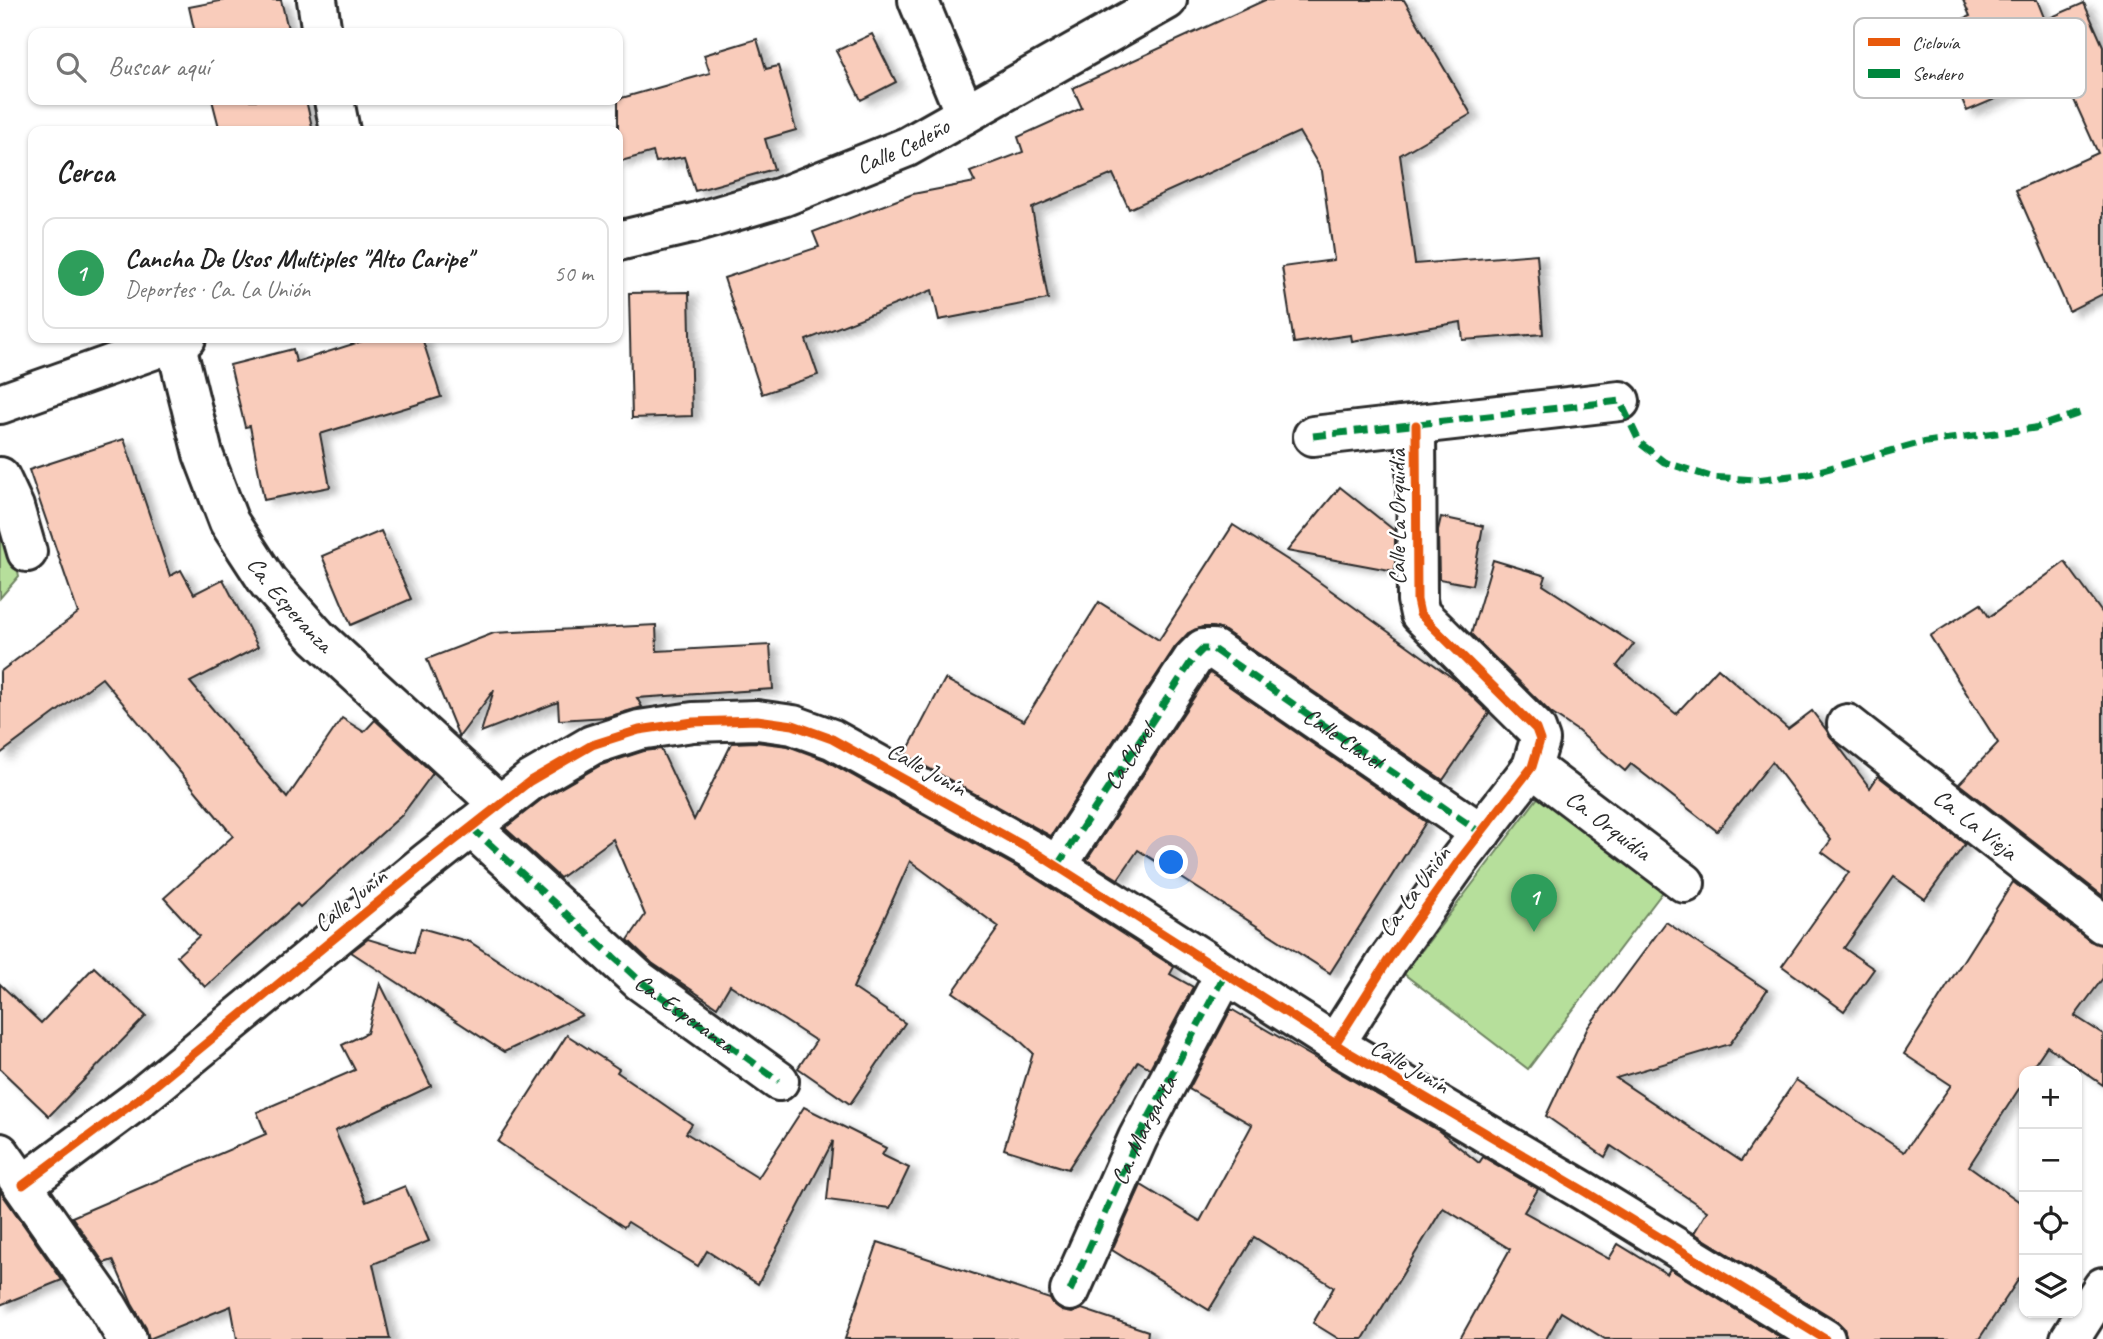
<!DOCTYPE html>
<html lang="es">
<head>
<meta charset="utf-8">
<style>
	:root { --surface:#fff; --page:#f2f2f2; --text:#222; --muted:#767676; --line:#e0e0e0; --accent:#2b2b2b }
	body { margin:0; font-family:Caveat,sans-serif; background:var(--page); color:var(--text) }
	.controls { position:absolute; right:21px; bottom:21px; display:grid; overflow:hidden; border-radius:14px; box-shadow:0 2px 5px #0004 }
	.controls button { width:63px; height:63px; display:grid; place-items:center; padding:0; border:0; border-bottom:2px solid var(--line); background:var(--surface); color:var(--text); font:35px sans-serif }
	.you { position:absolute; left:1172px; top:863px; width:24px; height:24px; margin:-18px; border:5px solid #fff; border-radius:50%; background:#1a73e8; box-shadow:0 0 0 10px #1a73e833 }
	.badge { display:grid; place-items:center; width:46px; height:46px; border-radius:50%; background:var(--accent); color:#fff; font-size:23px; font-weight:700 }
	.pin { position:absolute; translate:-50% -58px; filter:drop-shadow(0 2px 4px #0008) }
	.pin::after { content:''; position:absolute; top:37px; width:24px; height:21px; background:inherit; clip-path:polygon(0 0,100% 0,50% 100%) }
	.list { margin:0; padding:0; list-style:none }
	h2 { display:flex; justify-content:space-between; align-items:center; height:91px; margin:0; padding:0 28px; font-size:30px }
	h2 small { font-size:23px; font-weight:400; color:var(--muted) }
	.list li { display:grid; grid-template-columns:46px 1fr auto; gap:21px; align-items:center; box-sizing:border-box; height:112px; margin:0 14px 14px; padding:0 14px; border:2px solid var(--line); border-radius:14px }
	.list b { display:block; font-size:26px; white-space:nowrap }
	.list p { margin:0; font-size:23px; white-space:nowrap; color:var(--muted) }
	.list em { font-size:23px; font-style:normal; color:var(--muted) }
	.icon { flex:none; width:38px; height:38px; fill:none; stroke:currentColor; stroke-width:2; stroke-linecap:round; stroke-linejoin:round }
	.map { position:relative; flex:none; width:2103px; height:1339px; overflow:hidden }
	.search { position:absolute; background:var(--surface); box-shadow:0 2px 5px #0004; left:28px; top:28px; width:595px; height:77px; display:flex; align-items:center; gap:18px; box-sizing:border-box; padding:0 24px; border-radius:14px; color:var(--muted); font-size:26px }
	.panel { position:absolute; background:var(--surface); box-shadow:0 2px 5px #0004; left:28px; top:126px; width:595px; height:217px; border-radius:14px }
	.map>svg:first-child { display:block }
	.green { fill:#b6df9b; stroke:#708563; stroke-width:2 }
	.building { fill:#f9ccbb; stroke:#2b2b2b; stroke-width:2; filter:url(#shadow) }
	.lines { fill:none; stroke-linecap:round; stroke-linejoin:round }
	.minor-casing { stroke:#2b2b2b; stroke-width:44 }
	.minor { stroke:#fff; stroke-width:38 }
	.quiet { stroke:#00873e; stroke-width:7; stroke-dasharray:14 7; stroke-linecap:butt }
	.cycleway-casing { stroke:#fff; stroke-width:13 }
	.cycleway { stroke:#e8590c; stroke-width:9 }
	.labels { text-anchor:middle; stroke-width:5; stroke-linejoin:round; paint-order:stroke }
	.street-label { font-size:24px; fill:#2b2b2b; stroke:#fff }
	.key { fill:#fff; stroke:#bfbfbf; stroke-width:2 }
	.key-label { font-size:19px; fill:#2b2b2b }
</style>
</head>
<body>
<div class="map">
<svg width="2103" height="1339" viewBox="0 0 2103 1339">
	<defs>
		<filter id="shadow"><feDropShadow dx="8" dy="4.5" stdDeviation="3.5" flood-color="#0004"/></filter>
	</defs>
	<rect width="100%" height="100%" fill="#fff"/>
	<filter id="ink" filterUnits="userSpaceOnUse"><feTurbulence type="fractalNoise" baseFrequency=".0143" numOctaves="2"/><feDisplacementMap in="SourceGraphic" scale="14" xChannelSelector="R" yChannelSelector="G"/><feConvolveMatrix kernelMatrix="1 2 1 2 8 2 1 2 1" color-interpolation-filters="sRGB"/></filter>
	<g filter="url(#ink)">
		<g class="green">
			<polygon points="8,528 19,576 0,598 0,531"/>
			<polygon points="1540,795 1665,889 1528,1069 1404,974"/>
		</g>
		<g class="building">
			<polygon points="225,0 281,0 289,33 195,33 189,7"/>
			<polygon points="1265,0 1404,0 1471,114 1400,155 1415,264 1537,254 1543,334 1463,340 1461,322 1352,341 1351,335 1294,343 1282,267 1334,260 1322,171 1299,132 1129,209 1113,174 1032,208 1048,299 939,320 932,290 806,340 818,375 762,394 724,278 819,247 813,232 913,194 975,182 970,172 1023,152 1018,137 1082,108 1073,88"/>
			<polygon points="1963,0 2037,0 2045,20 2084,3 2103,46 2103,294 2069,311 2016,190 2098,153 2061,71 1967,111 1933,32 1970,16"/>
			<polygon points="872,34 896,82 861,100 836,51"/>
			<polygon points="757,39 766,69 778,66 796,130 765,139 774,169 695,191 684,157 656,162 653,152 618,162 618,99 710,73 704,55"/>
			<polygon points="212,100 306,100 313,131 220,131"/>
			<polygon points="689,292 692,416 632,418 629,293"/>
			<polygon points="372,338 422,338 441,397 320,434 330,487 264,500 250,426 245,427 230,365 293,349 296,362"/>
			<polygon points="124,439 170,576 181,570 194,594 223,579 258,647 190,682 287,798 342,718 364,732 375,720 433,773 402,815 300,907 297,904 205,987 177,956 199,936 164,898 233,836 102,678 0,754 0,672 78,613 29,470"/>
			<polygon points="1340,487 1395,531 1395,571 1287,551"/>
			<polygon points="1441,517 1483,526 1472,585 1439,579 1438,530"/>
			<polygon points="1233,525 1297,566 1454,679 1489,713 1443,780 1225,631 1213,627 1202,627 1188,633 1175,647 1051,836 905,755 945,679 1024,721 1099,602 1159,640"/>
			<polygon points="381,531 411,599 351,625 322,556"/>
			<polygon points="1493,560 1546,576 1543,585 1634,644 1617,666 1676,714 1718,668 1788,729 1812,711 1870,788 1878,776 1965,844 1925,899 1894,877 1844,948 1874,969 1844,1011 1782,966 1849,872 1822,852 1831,840 1772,762 1717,831 1631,764 1625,771 1578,731 1551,713 1471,634"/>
			<polygon points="2065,562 2103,614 2103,896 1959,784 1998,743 1930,636 1981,604 1989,617"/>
			<polygon points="656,625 657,651 770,645 773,689 637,698 642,707 607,717 559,720 558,702 481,732 494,690 459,737 427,659 494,633"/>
			<polygon points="1210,673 1426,822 1330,973 1138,850 1118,879 1087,860"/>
			<polygon points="756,742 788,746 823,759 1027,873 1174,967 1170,974 1193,987 1150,1068 1138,1061 1068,1169 1004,1149 1033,1053 1013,1034 953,992 999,927 910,861 853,988 905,1023 850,1104 798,1068 816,1041 730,985 717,1007 652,963 628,940 645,915 613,839 560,878 505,828 542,799 601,765 644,751 661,749 694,820 732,743"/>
			<polygon points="2013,882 2090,941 2103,945 2103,978 2075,1016 2103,1034 2103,1085 2047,1046 2030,1071 2024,1071 2024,1081 1969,1166 2024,1205 2024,1271 1979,1339 1847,1339 1844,1328 1836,1320 1694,1233 1707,1211 1611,1146 1605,1157 1546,1116 1588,1027 1666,922 1767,990 1730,1044 1616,1078 1741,1161 1796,1080 1904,1152 1951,1085 1904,1054"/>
			<polygon points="421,928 470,942 582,1015 504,1052 351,952 368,939 414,953"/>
			<polygon points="94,967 146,1016 49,1116 0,1069 0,984 41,1023"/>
			<polygon points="380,983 431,1086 335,1131 366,1202 405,1186 429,1241 373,1264 390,1339 237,1339 231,1306 149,1339 146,1328 132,1304 113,1260 104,1263 72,1217 266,1134 257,1112 355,1070 342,1045 367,1033"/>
			<polygon points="1231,1009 1439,1131 1479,1163 1483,1157 1538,1189 1524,1212 1609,1259 1618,1244 1667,1274 1670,1269 1783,1339 1605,1339 1561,1312 1546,1339 1460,1339 1510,1249 1443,1208 1363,1339 1339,1339 1313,1323 1334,1287 1254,1237 1209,1310 1112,1250 1141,1185 1200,1221 1252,1125 1189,1089"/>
			<polygon points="567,1035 619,1069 617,1072 692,1124 686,1133 758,1178 804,1107 886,1148 882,1155 909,1168 890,1208 827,1200 833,1141 758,1284 707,1251 698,1266 628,1222 624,1227 498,1142"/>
			<polygon points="0,1191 62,1280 0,1305"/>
			<polygon points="878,1242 1050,1299 1053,1304 1062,1311 1072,1313 1082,1309 1148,1331 1147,1339 845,1339"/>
		</g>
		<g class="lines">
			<defs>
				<g id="minor">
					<polyline points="317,0 322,33"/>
					<polyline points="918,0 965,114"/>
					<polyline points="334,100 340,131"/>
					<path id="s1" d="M618,241l76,-18 88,-26 125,-50 260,-147"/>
					<path id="s2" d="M175,341l28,113 26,68 39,60 49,55 183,168"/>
					<polyline points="0,404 186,338"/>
					<polyline points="1313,436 1620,401"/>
					<polyline points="0,477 14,507 27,552"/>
					<path id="s3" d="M1847,724l256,200"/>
					<path id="s4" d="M1532,767l153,116"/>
					<polyline points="471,827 640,981 779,1081"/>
					<path id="s5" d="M1057,866l136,-207 10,-10h10l268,184"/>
					<polyline points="1335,1044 1389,959 1458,862 1532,767 1540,740 1536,729 1420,614 1417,600 1416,425"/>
					<polyline points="0,1153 108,1307 127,1339"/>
					<polyline points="23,1185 136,1101 427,862 530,781 592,745 639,730 693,722 757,720 793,725 832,739 1038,854 1348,1052 1584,1191 1825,1339"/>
					<path id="s6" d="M1070,1291l68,-153 87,-164"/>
					<polyline points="2070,1339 2103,1287"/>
				</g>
			</defs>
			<use href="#minor" class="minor-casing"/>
			<use href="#minor" class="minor"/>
			<g class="quiet">
				<polyline points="1313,436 1620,401 1640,443 1664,462 1711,477 1755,480 1809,474 1919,443 2035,428 2083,412"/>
				<path id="s7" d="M471,827l169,154 139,100"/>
				<polyline points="1057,866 1193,659 1203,649 1213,649 1481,833"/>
				<polyline points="1070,1291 1138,1138 1225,974"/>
			</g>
			<defs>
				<g id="cycleway">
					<polyline points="1335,1044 1389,959 1458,862 1532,767 1540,740 1536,729 1420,614 1417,600 1416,425"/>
					<polyline points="23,1185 136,1101 427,862 530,781 592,745 639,730 693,722 757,720 793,725 832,739 1038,854 1348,1052 1584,1191 1825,1339"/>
				</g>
			</defs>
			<use href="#cycleway" class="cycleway-casing"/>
			<use href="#cycleway" class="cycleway"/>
		</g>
	</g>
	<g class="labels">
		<g class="street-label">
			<text dy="8" stroke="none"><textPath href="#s1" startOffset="301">Calle Cedeño</textPath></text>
			<text transform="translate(1397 517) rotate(-90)" y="8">Calle La Orquídia</text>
			<text dy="8" stroke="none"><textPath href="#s2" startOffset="292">Ca. Esperanza</textPath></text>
			<text dy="8" stroke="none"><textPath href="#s5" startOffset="429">Calle Clavel</textPath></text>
			<text dy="8" stroke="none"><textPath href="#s5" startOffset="131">Ca.Clavel</textPath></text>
			<text transform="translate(927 769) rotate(29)" y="8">Calle Junín</text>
			<text dy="8" stroke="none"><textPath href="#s3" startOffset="163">Ca. La Vieja</textPath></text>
			<text dy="8" stroke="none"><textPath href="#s4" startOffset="96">Ca. Orquídia</textPath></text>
			<text transform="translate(1414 891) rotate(-54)" y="8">Ca. La Unión</text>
			<text transform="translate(350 900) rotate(-39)" y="8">Calle Junín</text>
			<text dy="8" stroke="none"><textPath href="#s7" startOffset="284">Ca. Esperanza</textPath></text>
			<text transform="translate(1410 1066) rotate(30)" y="8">Calle Junín</text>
			<text dy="8" stroke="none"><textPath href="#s6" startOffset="177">Ca. Margarita</textPath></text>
		</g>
	</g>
	<rect x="1854" y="18" width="232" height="80" rx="10" class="key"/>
	<rect x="1868" y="38" width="32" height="8" fill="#e8590c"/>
	<rect x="1868" y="69" width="32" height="9" fill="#00873e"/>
	<g class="key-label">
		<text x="1912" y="49">Ciclovía</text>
		<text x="1912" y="80">Sendero</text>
	</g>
</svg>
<div class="controls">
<button>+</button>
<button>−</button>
<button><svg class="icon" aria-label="locate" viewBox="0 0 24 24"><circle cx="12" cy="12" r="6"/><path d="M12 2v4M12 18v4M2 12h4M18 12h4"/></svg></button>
<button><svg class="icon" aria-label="layers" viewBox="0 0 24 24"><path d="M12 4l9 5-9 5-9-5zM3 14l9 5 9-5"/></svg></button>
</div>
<div class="you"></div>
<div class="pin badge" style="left:1534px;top:932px;background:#2e9e5b">1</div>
<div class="search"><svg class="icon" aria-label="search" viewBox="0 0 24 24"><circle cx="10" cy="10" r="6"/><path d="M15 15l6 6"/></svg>Buscar aquí</div>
<section class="panel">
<h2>Cerca<small></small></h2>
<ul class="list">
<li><span class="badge" style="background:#2e9e5b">1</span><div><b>Cancha De Usos Multiples &quot;Alto Caripe&quot;</b><p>Deportes · Ca. La Unión</p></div><em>50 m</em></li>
</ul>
</section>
</div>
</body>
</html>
